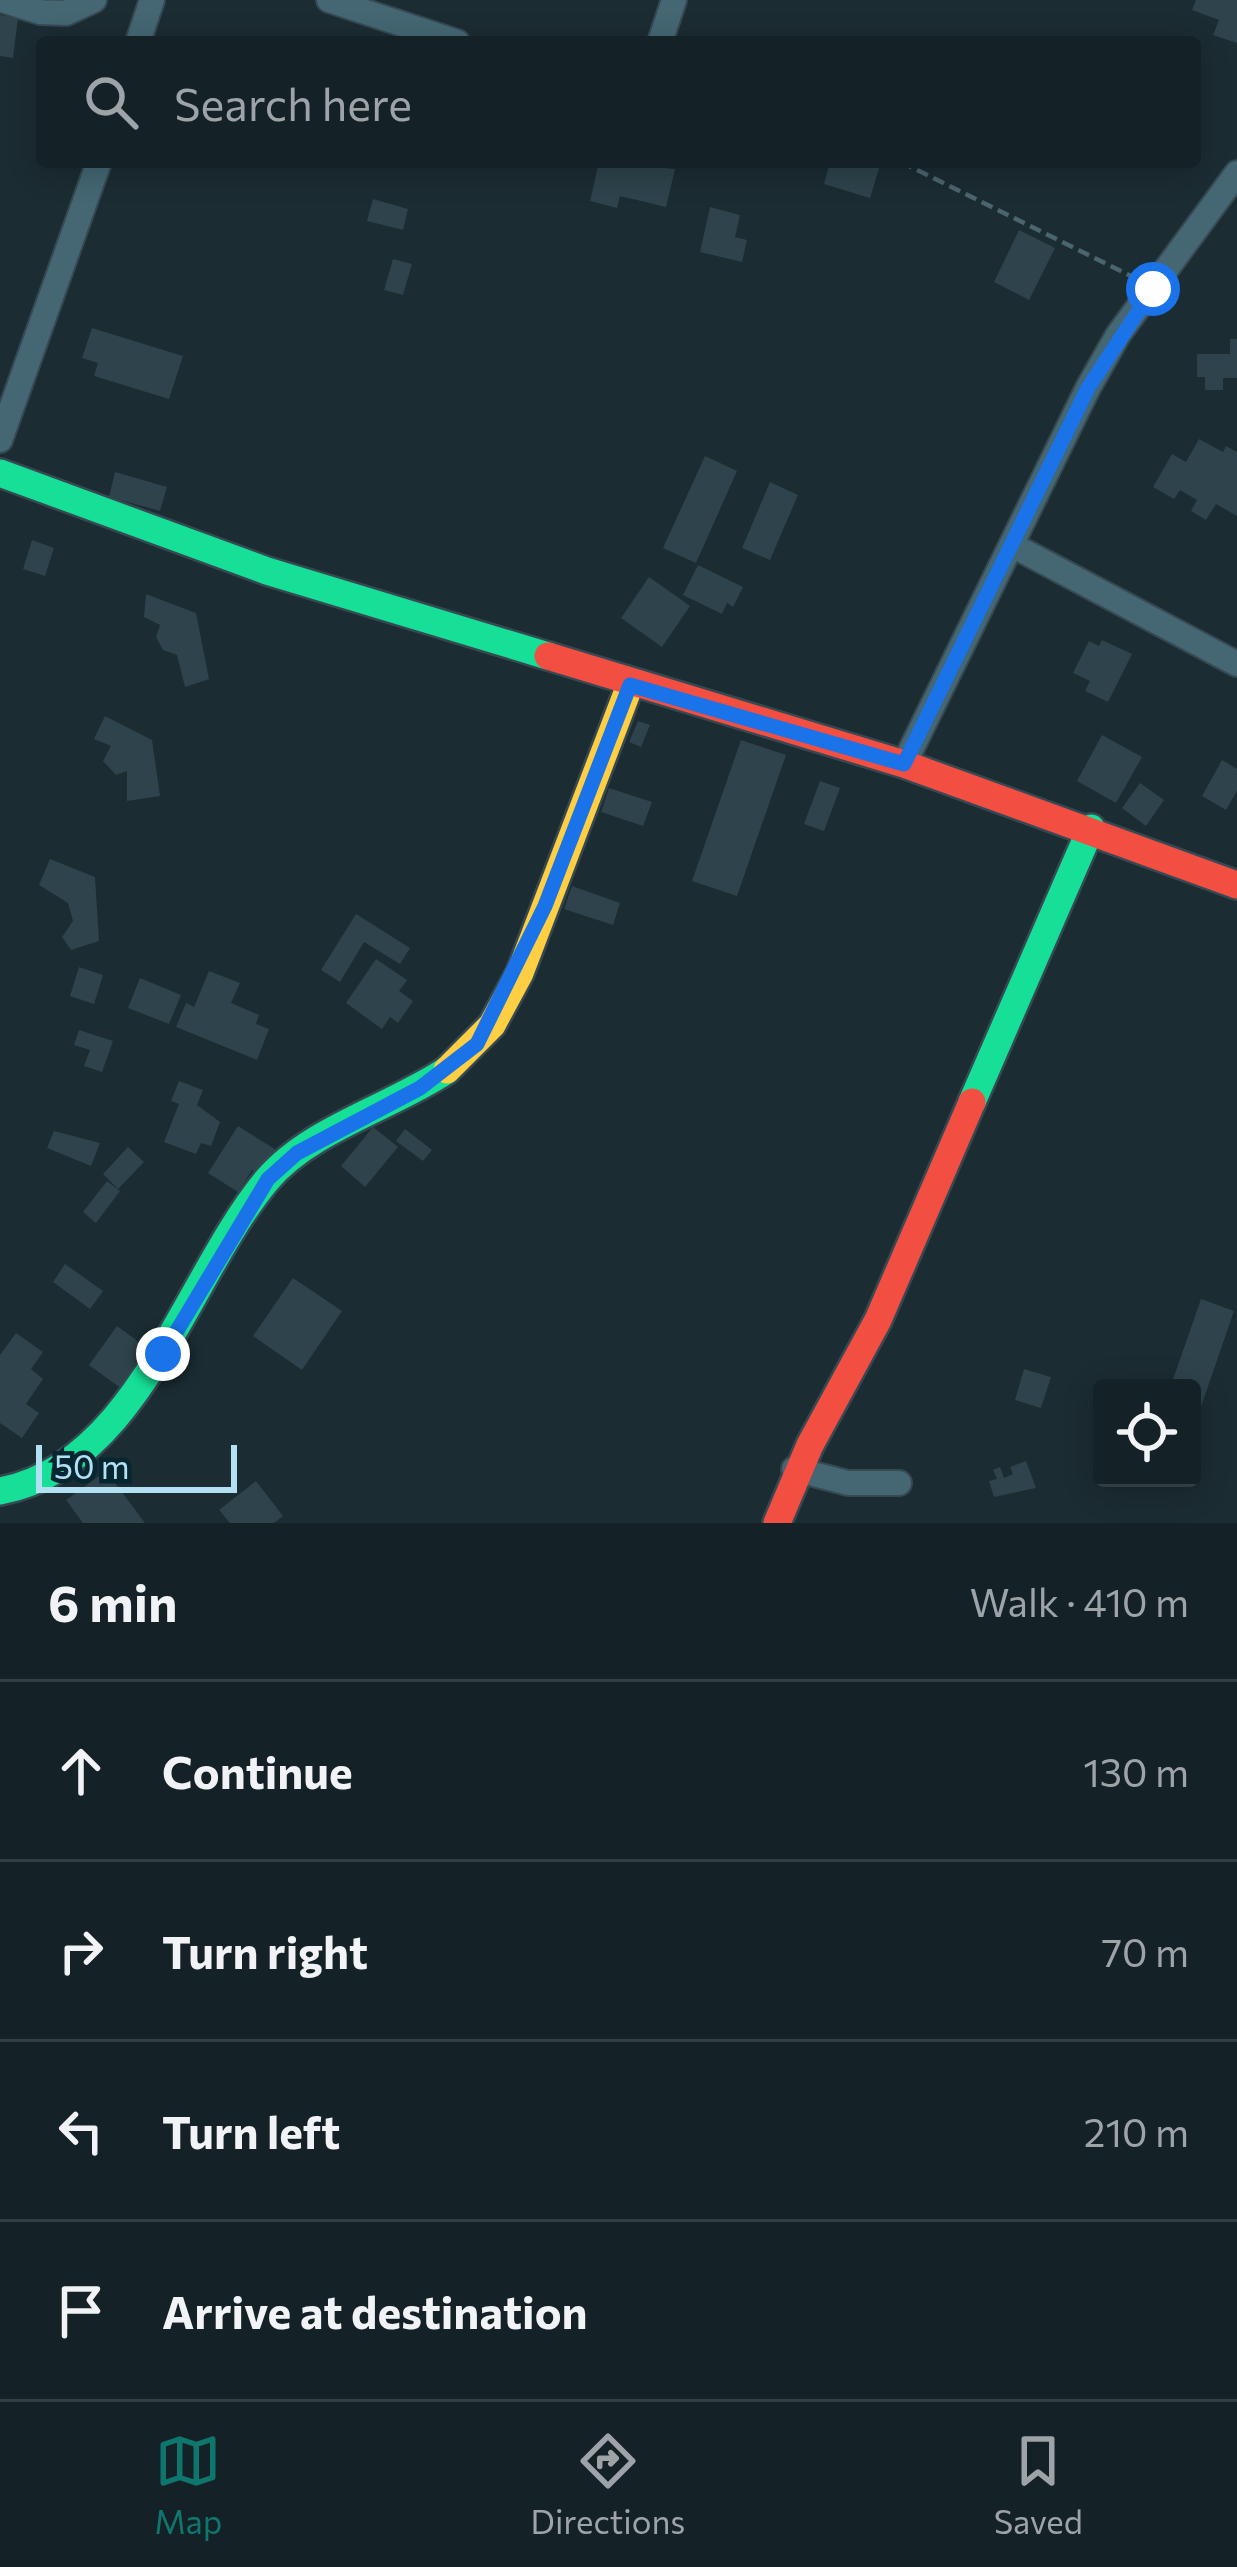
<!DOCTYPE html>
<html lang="en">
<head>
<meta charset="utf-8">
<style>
	:root { --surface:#142126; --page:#1d292e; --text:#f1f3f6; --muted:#9da3a7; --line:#333e43; --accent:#0f766e }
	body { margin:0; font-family:Commissioner,sans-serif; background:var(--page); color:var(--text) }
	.controls { position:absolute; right:36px; bottom:36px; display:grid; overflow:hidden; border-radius:12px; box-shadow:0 6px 30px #0003 }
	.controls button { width:108px; height:108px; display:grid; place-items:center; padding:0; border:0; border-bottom:3px solid var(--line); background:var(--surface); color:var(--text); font:60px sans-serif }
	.scale { position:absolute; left:36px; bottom:30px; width:201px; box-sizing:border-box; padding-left:12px; border:6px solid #b4e0f4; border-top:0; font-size:33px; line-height:42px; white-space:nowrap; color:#b4e0f4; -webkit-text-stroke:9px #062632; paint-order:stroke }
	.stop { position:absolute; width:36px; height:36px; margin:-27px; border:9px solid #1a73e8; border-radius:50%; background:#fff }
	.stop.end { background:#1a73e8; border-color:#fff; box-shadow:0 3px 12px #0008 }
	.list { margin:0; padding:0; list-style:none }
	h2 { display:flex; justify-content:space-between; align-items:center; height:156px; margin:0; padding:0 48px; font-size:51px }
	h2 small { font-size:39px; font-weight:400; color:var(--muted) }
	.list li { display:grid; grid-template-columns:78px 1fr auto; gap:36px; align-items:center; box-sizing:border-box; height:180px; padding:0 48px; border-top:3px solid var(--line) }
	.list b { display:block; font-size:45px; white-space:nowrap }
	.list em { font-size:39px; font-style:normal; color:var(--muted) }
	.icon { flex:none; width:66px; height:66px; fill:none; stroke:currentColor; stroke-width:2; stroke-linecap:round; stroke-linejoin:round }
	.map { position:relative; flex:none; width:1237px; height:1523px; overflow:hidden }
	.search { position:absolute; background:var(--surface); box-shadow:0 6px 30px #0003; left:36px; right:36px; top:36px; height:132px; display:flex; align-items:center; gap:30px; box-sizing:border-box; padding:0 42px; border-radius:12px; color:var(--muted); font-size:45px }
	.sheet { height:876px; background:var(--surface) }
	nav { display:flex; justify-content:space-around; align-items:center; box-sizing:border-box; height:168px; border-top:3px solid var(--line); background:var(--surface); font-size:33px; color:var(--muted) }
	nav a { display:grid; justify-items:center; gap:6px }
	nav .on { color:var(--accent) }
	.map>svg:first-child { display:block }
	.building { fill:#2e434c }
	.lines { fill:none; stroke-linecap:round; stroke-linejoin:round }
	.street-casing { stroke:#364952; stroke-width:28 }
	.fast-casing { stroke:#364952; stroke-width:32 }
	.slow-casing { stroke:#364952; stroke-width:32 }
	.jam-casing { stroke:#364952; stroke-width:32 }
	.path { stroke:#4b656e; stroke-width:4.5; stroke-dasharray:12 6; stroke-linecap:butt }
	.street { stroke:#446773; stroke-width:24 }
	.fast { stroke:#16e098; stroke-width:27 }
	.slow { stroke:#ffcf43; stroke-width:27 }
	.jam { stroke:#f24e42; stroke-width:27 }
	.route { stroke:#1a73e8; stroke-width:15 }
</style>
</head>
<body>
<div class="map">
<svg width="1237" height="1523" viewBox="0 0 1237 1523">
	<rect width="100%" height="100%" fill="#1b2c32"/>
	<g class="building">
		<polygon points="1196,0 1237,0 1237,43 1213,35 1219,20 1192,10"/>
		<polygon points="0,15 18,18 13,58 0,56"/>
		<polygon points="599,162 675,169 666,207 620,196 617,208 590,201"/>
		<polygon points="830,162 881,162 870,198 824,184"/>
		<polygon points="373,199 408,209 403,230 367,221"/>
		<polygon points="710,207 740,215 735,237 747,240 742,262 700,252"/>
		<polygon points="1019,230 1055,248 1029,300 994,282"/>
		<polygon points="393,259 412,264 403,295 384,290"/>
		<polygon points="92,328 183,356 169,399 94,376 98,363 82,358"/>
		<polygon points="1230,339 1237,339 1237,378 1223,378 1223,390 1205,390 1205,377 1197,377 1197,354 1230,354"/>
		<polygon points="1199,439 1223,452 1226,446 1237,452 1237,516 1216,504 1206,520 1191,511 1197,500 1180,490 1174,499 1153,487 1172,454 1186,462"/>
		<polygon points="705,456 737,471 696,563 663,548"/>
		<polygon points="115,472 167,487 160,511 109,497"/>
		<polygon points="770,482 798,495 770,560 742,548"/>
		<polygon points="32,540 54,548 45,576 23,569"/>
		<polygon points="698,565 743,587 733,607 727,603 722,614 683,595"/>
		<polygon points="649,577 690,606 662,647 621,618"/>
		<polygon points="146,594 196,613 209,679 185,687 177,655 163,650 156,637 160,625 144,617"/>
		<polygon points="1102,640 1132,654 1108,702 1085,691 1090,681 1073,673 1089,641 1099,646"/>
		<polygon points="105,716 152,740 160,796 127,801 127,771 116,775 103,761 111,746 94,739"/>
		<polygon points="638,721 650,725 641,747 629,742"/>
		<polygon points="1102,735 1142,757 1116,803 1077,781"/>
		<polygon points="741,740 786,755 737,896 692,881"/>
		<polygon points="1222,760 1237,769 1237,791 1226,810 1202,796"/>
		<polygon points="820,781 840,788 824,831 804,824"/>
		<polygon points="1140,783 1164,800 1146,826 1122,808"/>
		<polygon points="609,788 652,802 643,826 601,812"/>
		<polygon points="50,859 95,877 99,941 71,950 62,937 73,921 68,903 39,885"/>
		<polygon points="572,886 620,903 613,925 564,909"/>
		<polygon points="356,914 410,948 400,964 364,942 340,982 321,970"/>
		<polygon points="376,959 407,980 399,991 413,1001 398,1023 390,1017 382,1029 346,1003"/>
		<polygon points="79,967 103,975 94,1004 70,996"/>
		<polygon points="209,971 240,983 231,1003 259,1015 256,1024 269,1029 257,1060 176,1027 186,1003 194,1007"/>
		<polygon points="140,978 181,995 169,1024 128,1008"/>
		<polygon points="79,1030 113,1041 102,1072 84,1066 90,1050 74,1045"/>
		<polygon points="179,1081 203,1090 197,1105 220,1122 211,1146 201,1143 196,1154 164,1142 179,1104 171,1101"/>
		<polygon points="238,1126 278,1151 262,1177 252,1170 238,1192 208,1173"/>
		<polygon points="373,1127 398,1147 365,1187 341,1166"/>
		<polygon points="405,1129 432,1150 423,1161 396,1141"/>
		<polygon points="54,1131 100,1143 91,1166 47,1148"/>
		<polygon points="128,1147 144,1162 118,1189 103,1174"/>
		<polygon points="107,1181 120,1191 96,1223 83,1212"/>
		<polygon points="65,1264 103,1291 90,1309 53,1282"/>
		<polygon points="293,1278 342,1311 302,1370 253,1336"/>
		<polygon points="1201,1299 1234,1311 1193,1430 1192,1388 1170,1388"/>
		<polygon points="117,1326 154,1353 126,1392 89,1365"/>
		<polygon points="16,1333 43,1352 31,1369 43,1379 26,1404 39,1413 22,1438 0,1423 0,1355"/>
		<polygon points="1024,1369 1051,1377 1041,1408 1015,1400"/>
		<polygon points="1026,1461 1036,1488 994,1497 989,1481 997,1479 993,1470 1000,1467 1004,1478 1013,1474 1010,1467"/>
		<polygon points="106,1471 145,1523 83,1523 66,1500"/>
		<polygon points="256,1481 283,1516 274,1523 230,1523 219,1510"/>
	</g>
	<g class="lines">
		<defs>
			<g id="street">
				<polyline points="2,0 40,12 66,13 94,0"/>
				<polyline points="329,0 457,42"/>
				<polyline points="138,42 152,0"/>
				<polyline points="660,42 674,0"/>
				<polyline points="0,440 99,162"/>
				<polyline points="1012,545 1237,664"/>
				<polyline points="904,764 1088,388 1118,335 1237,173"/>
				<polyline points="794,1469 848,1483 899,1483"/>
			</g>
			<g id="fast">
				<polyline points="0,473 267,571 548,656"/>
				<polyline points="972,1102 1091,828"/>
				<path d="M0,1491c138,-25 186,-214 267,-311 43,-51 125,-73 180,-110"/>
			</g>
			<polyline id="slow" points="447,1070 492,1025 520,973 630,685"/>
			<g id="jam">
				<polyline points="548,656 904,764 1237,885"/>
				<polyline points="777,1523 810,1445 878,1320 972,1102"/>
			</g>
		</defs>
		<use href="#street" class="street-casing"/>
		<use href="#fast" class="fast-casing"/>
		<use href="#slow" class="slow-casing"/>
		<use href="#jam" class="jam-casing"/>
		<polyline class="path" points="901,162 1133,277"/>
		<use href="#street" class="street"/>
		<use href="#fast" class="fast"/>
		<use href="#slow" class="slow"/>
		<use href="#jam" class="jam"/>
	</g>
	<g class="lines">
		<polyline class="route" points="163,1354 268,1179 297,1153 420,1088 477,1044 545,906 630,685 904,764 1088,388 1153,289"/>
	</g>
</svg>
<div class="controls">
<button><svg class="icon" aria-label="locate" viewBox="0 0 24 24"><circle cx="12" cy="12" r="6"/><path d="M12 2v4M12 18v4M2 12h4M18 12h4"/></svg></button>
</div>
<div class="scale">50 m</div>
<div class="stop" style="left:1153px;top:289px"></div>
<div class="stop end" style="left:163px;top:1354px"></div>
<div class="search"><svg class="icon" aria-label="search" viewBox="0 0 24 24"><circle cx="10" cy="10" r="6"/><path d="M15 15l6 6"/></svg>Search here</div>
</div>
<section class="sheet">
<h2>6 min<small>Walk · 410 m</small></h2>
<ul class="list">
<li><svg class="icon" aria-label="ahead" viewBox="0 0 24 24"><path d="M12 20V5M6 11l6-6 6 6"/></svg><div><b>Continue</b></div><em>130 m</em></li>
<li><svg class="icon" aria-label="right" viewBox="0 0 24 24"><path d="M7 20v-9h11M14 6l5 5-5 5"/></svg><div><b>Turn right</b></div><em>70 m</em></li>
<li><svg class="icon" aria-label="left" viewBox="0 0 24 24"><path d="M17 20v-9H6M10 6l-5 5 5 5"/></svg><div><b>Turn left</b></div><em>210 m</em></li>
<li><svg class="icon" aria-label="arrive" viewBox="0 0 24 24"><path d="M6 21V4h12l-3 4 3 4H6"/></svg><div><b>Arrive at destination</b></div></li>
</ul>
</section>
<nav>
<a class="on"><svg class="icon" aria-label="map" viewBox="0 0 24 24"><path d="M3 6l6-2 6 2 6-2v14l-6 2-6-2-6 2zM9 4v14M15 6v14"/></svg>Map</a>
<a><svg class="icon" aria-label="directions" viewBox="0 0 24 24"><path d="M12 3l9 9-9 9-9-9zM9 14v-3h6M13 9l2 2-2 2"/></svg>Directions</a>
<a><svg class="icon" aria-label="saved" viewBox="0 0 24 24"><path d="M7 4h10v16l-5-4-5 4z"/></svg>Saved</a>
</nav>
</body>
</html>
